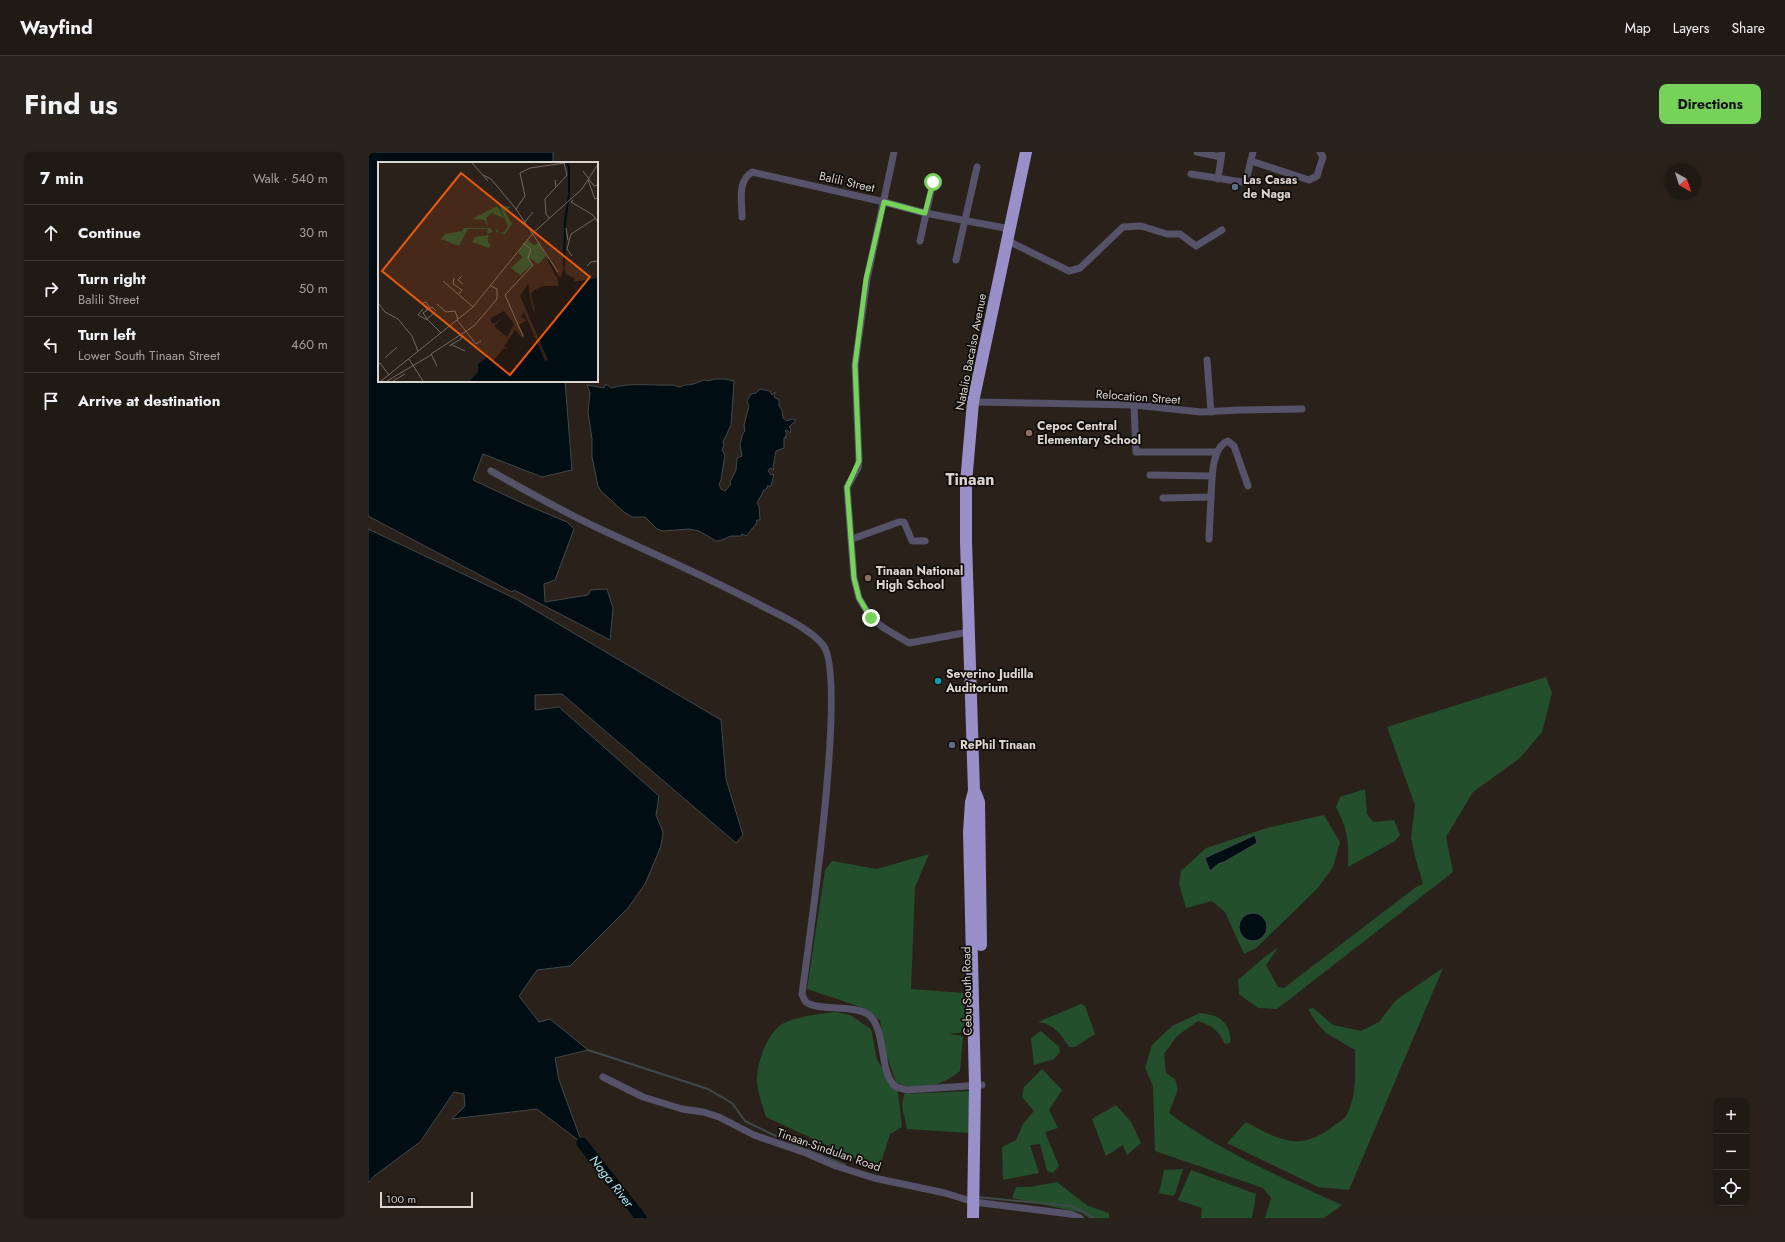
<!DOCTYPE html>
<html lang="en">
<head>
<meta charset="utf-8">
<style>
	:root { --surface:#201a14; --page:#28231d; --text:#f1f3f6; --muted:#a2a1a0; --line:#3d3834; --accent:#77d259 }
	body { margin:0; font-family:Jost,sans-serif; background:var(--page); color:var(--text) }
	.controls { position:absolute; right:12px; bottom:12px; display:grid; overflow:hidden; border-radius:8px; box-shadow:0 1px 3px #0004 }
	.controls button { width:36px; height:36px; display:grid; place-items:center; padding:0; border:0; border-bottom:1px solid var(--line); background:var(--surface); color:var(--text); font:20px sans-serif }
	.compass { position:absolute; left:1297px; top:12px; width:36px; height:36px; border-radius:50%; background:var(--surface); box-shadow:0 1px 3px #0004; rotate:141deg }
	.scale { position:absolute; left:12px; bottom:10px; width:93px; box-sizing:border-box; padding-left:4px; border:2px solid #dad5cf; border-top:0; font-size:11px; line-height:14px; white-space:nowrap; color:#dad5cf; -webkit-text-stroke:3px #100c09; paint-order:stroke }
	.stop { position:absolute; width:12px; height:12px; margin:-9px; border:3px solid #77d259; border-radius:50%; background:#fff }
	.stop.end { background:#77d259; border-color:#fff; box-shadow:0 1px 4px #0008 }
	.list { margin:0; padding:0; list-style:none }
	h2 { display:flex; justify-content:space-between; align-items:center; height:52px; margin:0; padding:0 16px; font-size:17px }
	h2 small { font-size:13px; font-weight:400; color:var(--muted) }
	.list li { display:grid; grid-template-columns:26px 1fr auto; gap:12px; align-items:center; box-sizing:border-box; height:56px; padding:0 16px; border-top:1px solid var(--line) }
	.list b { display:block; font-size:15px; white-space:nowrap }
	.list p { margin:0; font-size:13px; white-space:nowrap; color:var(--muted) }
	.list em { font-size:13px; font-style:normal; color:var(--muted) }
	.icon { flex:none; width:22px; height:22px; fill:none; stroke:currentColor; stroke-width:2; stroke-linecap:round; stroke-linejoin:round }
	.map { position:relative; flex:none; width:1393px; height:1066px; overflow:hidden; border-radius:8px }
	header { display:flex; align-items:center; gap:24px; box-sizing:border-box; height:56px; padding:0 20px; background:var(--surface); border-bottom:1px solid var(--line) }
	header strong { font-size:19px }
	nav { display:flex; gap:22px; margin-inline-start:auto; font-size:14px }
	.intro { display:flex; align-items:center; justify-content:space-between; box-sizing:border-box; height:96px; padding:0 24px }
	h1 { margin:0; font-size:28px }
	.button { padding:10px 18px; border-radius:8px; background:var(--accent); color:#111; font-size:14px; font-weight:700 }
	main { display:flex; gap:24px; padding:0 24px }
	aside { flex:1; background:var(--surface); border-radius:8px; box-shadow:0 1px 3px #0004 }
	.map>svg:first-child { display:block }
	.green { fill:#234f2c }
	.water { fill:#000d13; stroke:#41494b }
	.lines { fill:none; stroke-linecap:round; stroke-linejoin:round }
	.stream { stroke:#41494b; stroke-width:2 }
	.river { stroke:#000d13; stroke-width:11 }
	.street { stroke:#555269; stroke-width:7 }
	.highway { stroke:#998fc9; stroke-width:12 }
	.route { stroke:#77d259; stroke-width:5 }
	.service-dot { fill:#5c6f8a; stroke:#100c09; stroke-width:1.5 }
	.education-dot { fill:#8d6e63; stroke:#100c09; stroke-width:1.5 }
	.culture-dot { fill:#0f9aa8; stroke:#100c09; stroke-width:1.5 }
	.labels { text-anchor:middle; stroke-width:3.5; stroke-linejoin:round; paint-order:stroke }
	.poi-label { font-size:12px; font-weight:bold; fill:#dad5cf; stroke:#100c09; text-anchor:start }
	.street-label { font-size:12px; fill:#dad5cf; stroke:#100c09 }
	.water-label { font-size:13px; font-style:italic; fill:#a8e6f9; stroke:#100c09 }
	.district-label { font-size:16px; font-weight:bold; fill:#dad5cf; stroke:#100c09 }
	.inset-river { fill:none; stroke:#000d13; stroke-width:2 }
	.inset-road { fill:none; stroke:#706a62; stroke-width:1 }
	.view { fill:#e8590c; fill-opacity:0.15; stroke:#e8590c; stroke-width:2 }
	.inset-edge { fill:none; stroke:#dad5cf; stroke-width:2 }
</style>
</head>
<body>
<header>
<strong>Wayfind</strong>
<nav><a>Map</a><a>Layers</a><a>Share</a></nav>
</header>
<div class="intro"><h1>Find us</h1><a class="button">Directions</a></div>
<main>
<aside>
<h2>7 min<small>Walk · 540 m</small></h2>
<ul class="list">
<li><svg class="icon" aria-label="ahead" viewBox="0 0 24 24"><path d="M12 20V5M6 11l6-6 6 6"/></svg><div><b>Continue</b></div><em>30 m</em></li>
<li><svg class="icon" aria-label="right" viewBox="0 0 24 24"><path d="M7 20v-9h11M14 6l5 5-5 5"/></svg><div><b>Turn right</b><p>Balili Street</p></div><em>50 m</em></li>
<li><svg class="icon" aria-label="left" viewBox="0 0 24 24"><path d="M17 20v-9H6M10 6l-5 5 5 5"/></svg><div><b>Turn left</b><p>Lower South Tinaan Street</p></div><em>460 m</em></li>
<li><svg class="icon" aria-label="arrive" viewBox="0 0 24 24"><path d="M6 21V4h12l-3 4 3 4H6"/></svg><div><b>Arrive at destination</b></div></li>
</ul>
</aside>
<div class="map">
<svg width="1393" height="1066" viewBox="0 0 1393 1066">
	<rect width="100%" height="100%" fill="#2a221a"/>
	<g class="green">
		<polygon points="1178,525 1184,541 1174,580 1152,606 1105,640 1078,685 1085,720 909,857 890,856 871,842 870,828 899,803 910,796 898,813 910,835 916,836 1048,735 1055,732 1048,708 1043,686 1047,653 1019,575"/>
		<path d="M997,637l2,25 6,8 21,-2 6,15 -5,6 -47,26c1,-26 0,-37 -12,-60l4,-10z"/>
		<polygon points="956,663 972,690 965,715 949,737 888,796 876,802 857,760 844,749 818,756 811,732 813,719 838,696 899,676"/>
		<path d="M561,702l-14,33 -4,102 53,4 1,39 -16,2 14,2 -3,35c-12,11 -31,17 -48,16 -5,0 -11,-3 -16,-5l-10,-28 -6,-34 -22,-14 -51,-17 18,-119 7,-9 45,8z"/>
		<path d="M1075,816l-94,222 -31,-3 -91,-44 19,-21c31,17 53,30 85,6 4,-4 14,-8 16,-14 10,-19 8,-42 8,-64l-29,-17 -10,-11 -8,-13 5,-1 20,17 28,6 18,-9 17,-22z"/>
		<path d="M713,852l4,2 10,28 -20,13h-6c-8,-13 -15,-23 -31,-25z"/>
		<path d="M467,860l15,3 21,14 6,31 21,32 4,35 -12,7 -10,32 -17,-4 -97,-45c-3,-11 -8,-23 -9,-34 -1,-17 8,-44 21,-56 11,-10 43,-13 57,-15z"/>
		<path d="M832,861c5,1 14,2 19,5 8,5 13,16 11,25l-5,1c-6,-13 -14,-19 -27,-23l-21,15 -13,18 2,19 9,6 3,10 -9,24c50,38 116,66 173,92l-18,13h-59l6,-20 -8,-10 -108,-37 -2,-65 -8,-18 7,-23 20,-19z"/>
		<polygon points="673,879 691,895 692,900 686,907 666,913 663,886"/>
		<polygon points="674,917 694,938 681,958 690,976 677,980 691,1014 685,1021 679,1019 672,992 662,993 671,1021 635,1028 634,995 648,988 655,972 666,959 654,945 656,935"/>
		<polygon points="602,939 602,981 539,977 534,954 536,942"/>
		<polygon points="748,953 763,970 773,991 759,1003 755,993 738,1004 724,967"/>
		<polygon points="815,1017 807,1042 804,1044 791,1041 796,1018"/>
		<polygon points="823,1018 888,1042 884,1066 833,1066 834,1056 810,1048"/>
		<polygon points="689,1030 720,1054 741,1061 741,1066 721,1066 714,1061 644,1046 648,1035 662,1035"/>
	</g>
	<g class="water">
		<polygon points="0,0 185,0 185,11 11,11 11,229 197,229 204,318 174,325 115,302 105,328 156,352 199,370 206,377 187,428 176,432 177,450 220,443 223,438 239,437 245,456 242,488 146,438 144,440 0,364"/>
		<path d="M346,227h11l9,2 -3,44 -8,17 1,3 -2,5 3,5 -4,25 -2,4 2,5 4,2 6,-7 -1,-2 6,-12 1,-12 5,-2 -2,-12 3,-11 2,-2 -1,-6 5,-19 -2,-5 4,-7 5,-1 4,-4 10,2 2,4 3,-3 -1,5 5,3v6l3,4 1,8 4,3 5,-2 4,1 -7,7 2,2 -1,4 -3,-3 -2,1 2,3 -2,2 2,1 -3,1v10l-8,3 -3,16 1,3 -4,-2 -2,3 3,4 3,-1 -3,12h-4v2l-4,3 -1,3 -5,9 2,3 1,14h-3l-1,4 -10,12 -4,-2 -1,2h-10l-9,4 -6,1 -17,-10 -10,-2 -26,2 -6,-2 -12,-12h-13l-8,-5 -23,-21 -3,-5 -6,-29v-18l-4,-27 2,-19 -3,-8 17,3 2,-4 5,4c20,-6 42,-2 61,-3 4,0 4,2 8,2 8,-4 6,-1 13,-3 5,-1 8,-4 13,-4l2,1z"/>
		<polygon points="0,377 148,447 353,568 358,627 375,683 368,691 194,542 167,543 167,558 191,555 291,644 288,663 295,680 293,694 277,732 260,756 202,814 169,818 151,844 171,870 182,867 220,898 187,906 191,928 214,991 169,957 84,967 97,954 96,942 86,940 52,990 6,1024 0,1031"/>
		<polygon points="887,683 889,691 856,710 850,712 842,719 837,706"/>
		<circle cx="885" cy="775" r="14"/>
	</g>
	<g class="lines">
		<g class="stream">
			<polyline points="220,898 340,937 364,951 377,969 416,988 477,1013"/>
			<polyline points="609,1045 704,1054 726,1066"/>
		</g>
		<polyline class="river" points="214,991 273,1066"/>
		<g class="street">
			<polyline points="526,0 499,127 487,213 491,309 490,316 479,335 486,426 491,446 503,466 516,476 541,491 601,480"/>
			<polyline points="829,0 853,5"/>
			<polyline points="883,9 941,28 949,24 955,5 952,0"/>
			<polyline points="823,22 874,30 878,29 885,0"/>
			<polyline points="850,27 854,0"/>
			<path d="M374,65c0,-17 -5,-35 10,-45l132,30 41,11 85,16"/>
			<polyline points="552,89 565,30"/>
			<polyline points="640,89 701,119 712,116 755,75 773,74 799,82 812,82 828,94 854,78"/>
			<polyline points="588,108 609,15"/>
			<polyline points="839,208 843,260"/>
			<polyline points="605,250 766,253 833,260 872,258 934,257"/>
			<polyline points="766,253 768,300 848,300"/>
			<path d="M123,319c36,20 72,41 109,58 56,26 112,50 166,79 18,9 44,21 57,37 25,31 -14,297 -21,349 1,2 2,6 4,8 10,9 48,2 63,13 17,14 10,57 26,71 3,2 8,3 12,4l75,-5"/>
			<polyline points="782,323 844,324"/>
			<path d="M843,345c1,-16 0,-50 17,-56l6,5 14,40"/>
			<polyline points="795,346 843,345 841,387"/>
			<polyline points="484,387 531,370 536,370 544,389 557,389"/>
			<polyline points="235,925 275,945 314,957 335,960 351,965 386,983 438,1001 468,1014 506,1026 577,1041 606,1050 702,1062 712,1066"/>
		</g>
		<g class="highway">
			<polyline points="608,642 611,650 613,793"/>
			<polyline points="605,1066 607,933 601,680 603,650 606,639 598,390 598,331 605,250 658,0"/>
		</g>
	</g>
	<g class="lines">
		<polyline class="route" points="503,466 491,446 486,426 479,335 491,309 487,213 498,127 516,50 557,61 565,30"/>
	</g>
	<g class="service-dot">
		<circle cx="867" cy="35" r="4"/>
		<circle cx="584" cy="593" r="4"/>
	</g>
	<g class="education-dot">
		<circle cx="661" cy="281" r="4"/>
		<circle cx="500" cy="426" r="4"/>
	</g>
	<circle class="culture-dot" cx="570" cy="529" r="4"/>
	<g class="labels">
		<g class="poi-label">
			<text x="875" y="32">Las Casas<tspan x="875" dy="14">de Naga</tspan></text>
			<text x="669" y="278">Cepoc Central<tspan x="669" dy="14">Elementary School</tspan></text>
			<text x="508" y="423">Tinaan National<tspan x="508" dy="14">High School</tspan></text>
			<text x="578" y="526">Severino Judilla<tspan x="578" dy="14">Auditorium</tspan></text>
			<text x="592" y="597">RePhil Tinaan</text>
		</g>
		<g class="street-label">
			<text transform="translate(479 30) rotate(13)" y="4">Balili Street</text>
			<text transform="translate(603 200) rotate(-79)" y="4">Natalio Bacalso Avenue</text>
			<text transform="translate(770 245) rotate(4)" y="4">Relocation Street</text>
			<text transform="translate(599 839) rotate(-91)" y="4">Cebu South Road</text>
			<text transform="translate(461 998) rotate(19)" y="4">Tinaan-Sindulan Road</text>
		</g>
		<g class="water-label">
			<text transform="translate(244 1029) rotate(52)" y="5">Naga River</text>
		</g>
		<g class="district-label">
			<text x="602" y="333">Tinaan</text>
		</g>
	</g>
	<g transform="translate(10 10)">
		<rect width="220" height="220" fill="#2a221a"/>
		<path d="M121,43l12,2 -6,4 7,13 -7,10 -7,-1 -2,-1 1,-4 2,5 5,-1 4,-6zM119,44l8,13 -13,-6 -6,5 2,8 -4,-6 -12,-1zM86,66h26l3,4 -6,2 1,-5h-20l-9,17 -18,-7 4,-5 17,-3zM110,73v8l3,1 -2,4 -17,-6 3,-5zM150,78l6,5 5,-2 7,13 -8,8 -10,-7 4,8 -12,10 -9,-7 12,-11 -5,-4z" fill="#234f2c"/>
		<path d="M186,105l2,7 9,5 -3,3 26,-4v103h-128l8,-9v-8l10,-7 5,4 11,-13 4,2 -4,-4 11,-16 7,8 3,-1 -6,-12 8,-5 -6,-3 3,-5 21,49 3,-1 -28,-64 8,-12 5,26 2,2 -4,-18 3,-4 9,-4h16l-2,-10 4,1zM126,149l10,13 -7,13 -13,-11 9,-9 -9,7 -3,-2v-4z" fill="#000d13"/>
		<path class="inset-river" d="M170,97l9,17M186,105l1,-46 4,-25v-29l-2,-4"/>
		<path class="inset-road" d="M94,1l16,18M205,9l11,15 4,-1M105,13l8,4 25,30 42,63M210,18l7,19 3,-1M178,25l11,-12 -3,-12M204,27l16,-25M195,38l-2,2 22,13 5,7M138,47l9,-13 -5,-23 10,-5 35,-5M171,56l-3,-4 -1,-15 11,-12 -1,-7M146,61l9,-11M188,66l2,12M154,72l51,-46M194,94l-5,-7 4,-15 25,-16M209,104l4,-4 7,-1M84,114l-4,4 5,4M76,116l-1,6 9,6 -3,4M65,119l30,26M0,141l7,9 13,7 14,17 6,15M59,142l9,8 9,-1 3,8M45,147l-5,6 9,5M49,148l-4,-7 3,-1 4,6M54,149l2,2 -7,6 14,14M49,157l-4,-6 9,-6 4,4M79,158l19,24 5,-3M145,174l-18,-41 28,-30 -5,-7 3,-9 -8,-6M74,183l13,6M71,184l12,-7 1,-4M7,196l12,-11M31,197l14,22M0,203l2,-2 9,12M59,204l-6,-12 43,-28 23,-27v-10l-6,-3M3,219l92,-74 60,-74M9,219l44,-26M15,219l12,-7"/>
		<path class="view" d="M83,11l129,104 -80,98 -128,-104z"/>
		<rect width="220" height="220" class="inset-edge"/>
	</g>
</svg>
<div class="controls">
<button>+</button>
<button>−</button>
<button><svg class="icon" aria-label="locate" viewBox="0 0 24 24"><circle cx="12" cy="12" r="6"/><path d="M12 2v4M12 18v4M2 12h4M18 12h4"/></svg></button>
</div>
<svg class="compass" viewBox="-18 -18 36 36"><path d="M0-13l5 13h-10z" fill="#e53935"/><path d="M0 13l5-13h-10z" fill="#a2a1a0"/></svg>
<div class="scale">100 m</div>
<div class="stop" style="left:565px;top:30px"></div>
<div class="stop end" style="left:503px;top:466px"></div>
</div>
</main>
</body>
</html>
